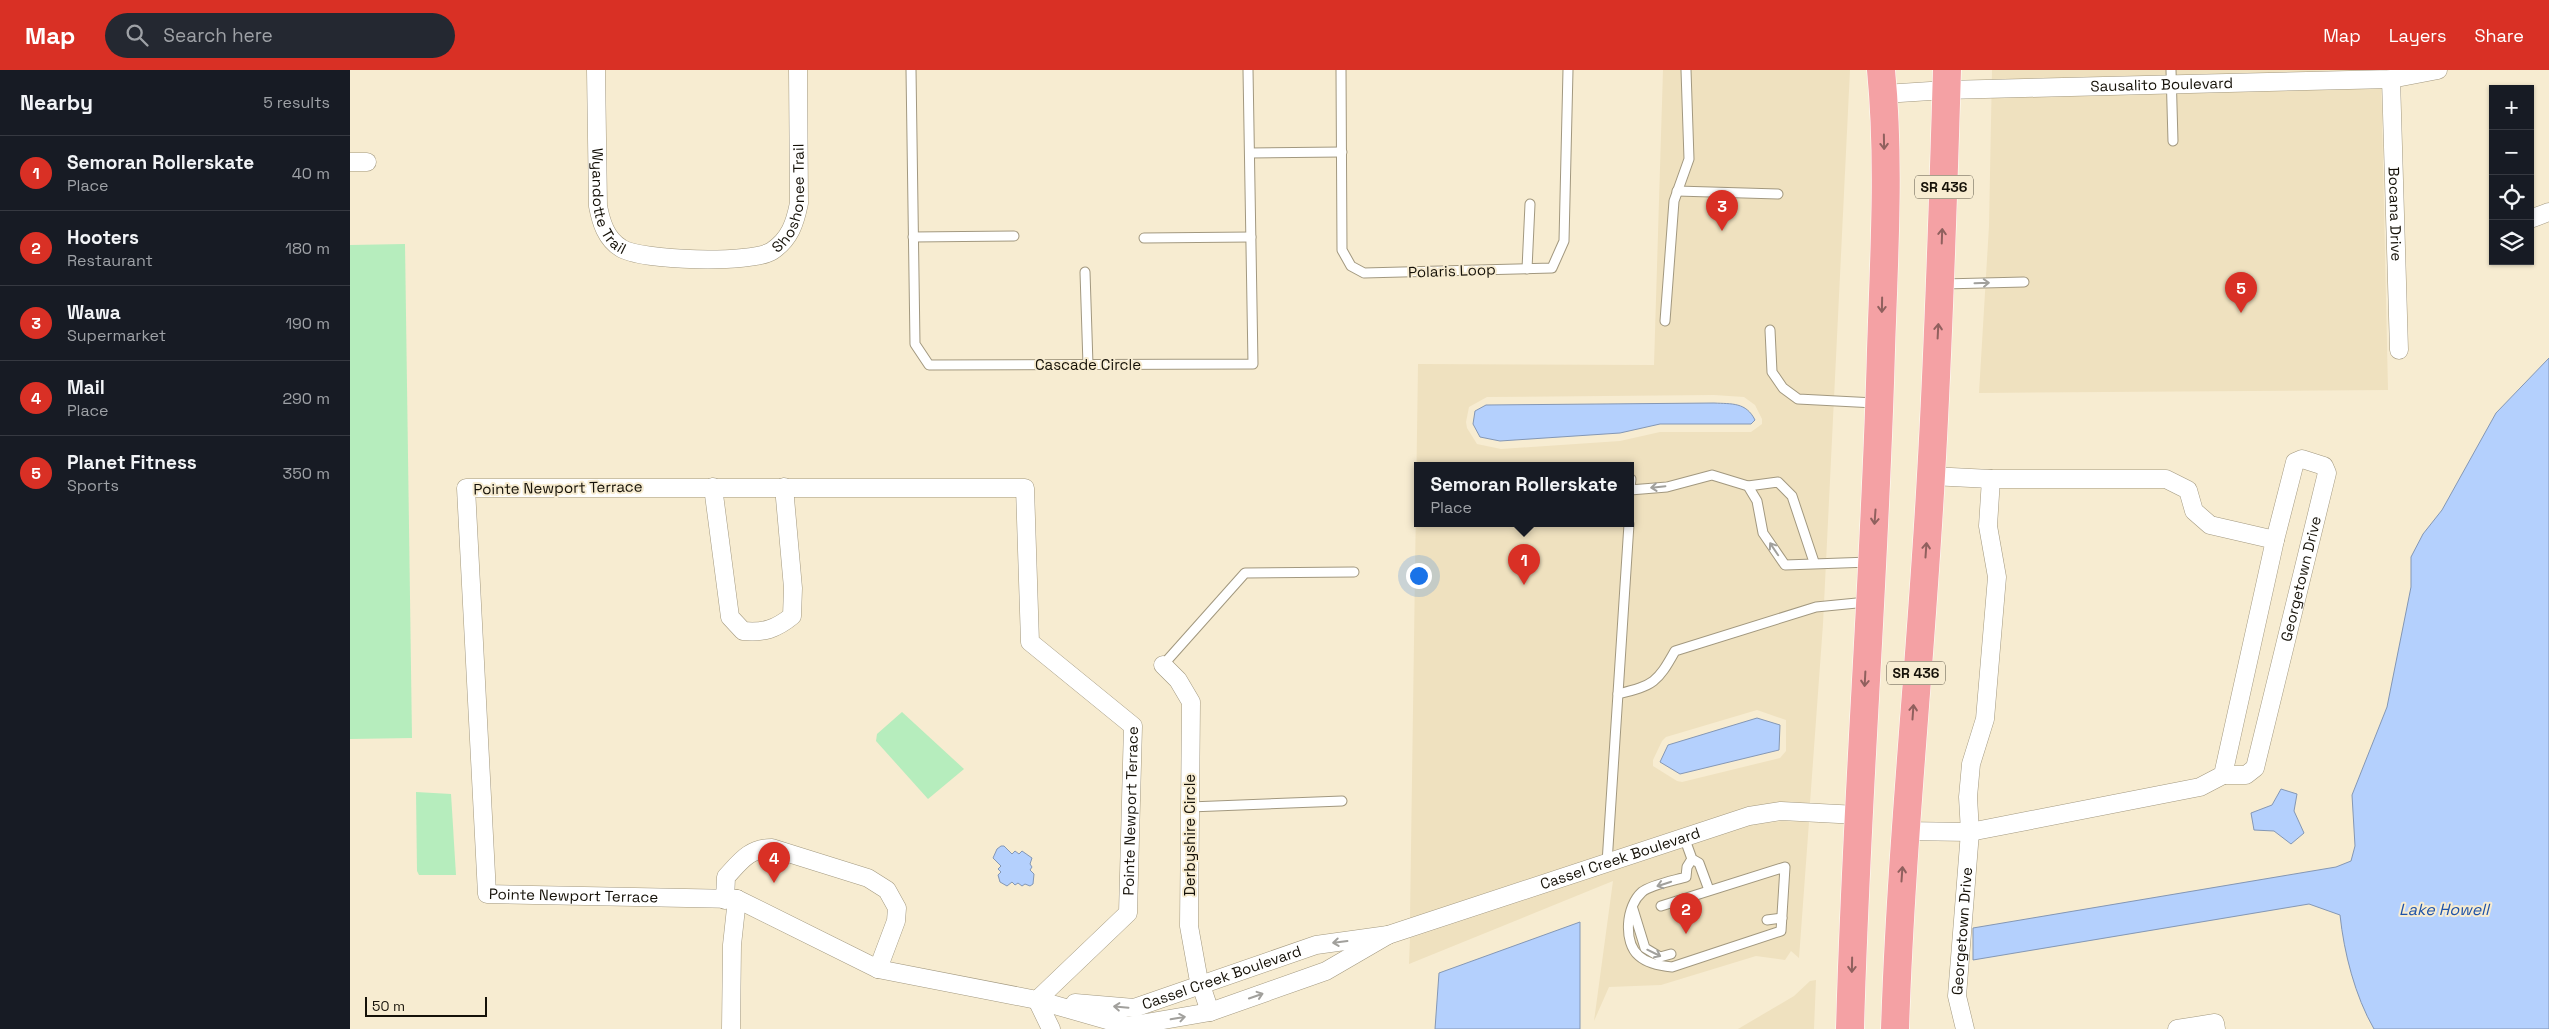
<!DOCTYPE html>
<html lang="en">
<head>
<meta charset="utf-8">
<style>
	:root { --surface:#171b24; --page:#242831; --text:#f1f3f6; --muted:#9ea1a6; --line:#363941; --accent:#d93025 }
	body { margin:0; font-family:"Space Grotesk",sans-serif; background:var(--page); color:var(--text) }
	.controls { position:absolute; right:15px; top:15px; display:grid; overflow:hidden; border-radius:0px; box-shadow:0 1px 4px #0004 }
	.controls button { width:45px; height:45px; display:grid; place-items:center; padding:0; border:0; border-bottom:1px solid var(--line); background:var(--surface); color:var(--text); font:25px sans-serif }
	.scale { position:absolute; left:15px; bottom:12px; width:122px; box-sizing:border-box; padding-left:5px; border:2px solid #151108; border-top:0; font-size:14px; line-height:18px; white-space:nowrap; color:#151108; -webkit-text-stroke:4px #f7ecd1; paint-order:stroke }
	.you { position:absolute; left:1068px; top:505px; width:18px; height:18px; margin:-12px; border:4px solid #fff; border-radius:50%; background:#1a73e8; box-shadow:0 0 0 8px #1a73e833 }
	.badge { display:grid; place-items:center; width:32px; height:32px; border-radius:50%; background:var(--accent); color:#fff; font-size:16px; font-weight:700 }
	.pin { position:absolute; translate:-50% -41px; filter:drop-shadow(0 1px 2px #0008) }
	.pin::after { content:''; position:absolute; top:26px; width:18px; height:15px; background:inherit; clip-path:polygon(0 0,100% 0,50% 100%) }
	.popup { position:absolute; left:1064px; top:392px; width:220px; height:65px; box-sizing:border-box; display:grid; place-content:center; border-radius:0px; background:var(--surface); filter:drop-shadow(0 1px 4px #0005); font-size:16px; white-space:nowrap; color:var(--muted) }
	.popup b { font-size:19px; color:var(--text) }
	.popup::after { content:''; position:absolute; left:50%; top:100%; margin-left:-10px; border:10px solid transparent; border-top-color:var(--surface) }
	.list { margin:0; padding:0; list-style:none }
	h2 { display:flex; justify-content:space-between; align-items:center; height:65px; margin:0; padding:0 20px; font-size:21px }
	h2 small { font-size:16px; font-weight:400; color:var(--muted) }
	.list li { display:grid; grid-template-columns:32px 1fr auto; gap:15px; align-items:center; box-sizing:border-box; height:75px; padding:0 20px; border-top:1px solid var(--line) }
	.list b { display:block; font-size:19px; white-space:nowrap }
	.list p { margin:0; font-size:16px; white-space:nowrap; color:var(--muted) }
	.list em { font-size:16px; font-style:normal; color:var(--muted) }
	.icon { flex:none; width:28px; height:28px; fill:none; stroke:currentColor; stroke-width:2; stroke-linecap:round; stroke-linejoin:round }
	.map { position:relative; flex:none; width:2199px; height:959px; overflow:hidden }
	header { display:flex; align-items:center; gap:30px; box-sizing:border-box; height:70px; padding:0 25px; background:var(--accent); color:#fff }
	header strong { font-size:24px }
	nav { display:flex; gap:28px; margin-inline-start:auto; font-size:18px }
	.search { width:350px; height:45px; background:var(--page); display:flex; align-items:center; gap:12px; box-sizing:border-box; padding:0 18px; border-radius:28px; color:var(--muted); font-size:19px }
	main { display:flex }
	aside { flex:1; background:var(--surface) }
	.map>svg:first-child { display:block }
	.built { fill:#efe1bf; fill-rule:evenodd }
	.green { fill:#b6edbd }
	.water { fill:#b4d0fd; stroke:#8497b4 }
	.lines { fill:none; stroke-linecap:round; stroke-linejoin:round }
	.lane-casing { stroke:#a2987f; stroke-width:11 }
	.street-casing { stroke:#a2987f; stroke-width:19 }
	.primary-casing { stroke:#fff; stroke-width:29 }
	.lane { stroke:#fff; stroke-width:9 }
	.street { stroke:#fff; stroke-width:18 }
	.primary { stroke:#f4a1a4; stroke-width:28 }
	.oneway { stroke:#90605e }
	.oneway2 { stroke:#a1a09c }
	.labels { text-anchor:middle; stroke-width:4; stroke-linejoin:round; paint-order:stroke }
	.shield { fill:#f7ecd1; stroke:#595344; stroke-width:1 }
	.shield-label { font-size:14px; font-weight:bold; fill:#151108 }
	.street-label { font-size:15px; fill:#151108; stroke:#f7ecd1 }
	.water-label { font-size:16px; font-style:italic; fill:#1e52a7; stroke:#f7ecd1 }
</style>
</head>
<body>
<header>
<strong>Map</strong>
<div class="search"><svg class="icon" aria-label="search" viewBox="0 0 24 24"><circle cx="10" cy="10" r="6"/><path d="M15 15l6 6"/></svg>Search here</div>
<nav><a>Map</a><a>Layers</a><a>Share</a></nav>
</header>
<main>
<aside>
<h2>Nearby<small>5 results</small></h2>
<ul class="list">
<li><span class="badge">1</span><div><b>Semoran Rollerskate</b><p>Place</p></div><em>40 m</em></li>
<li><span class="badge">2</span><div><b>Hooters</b><p>Restaurant</p></div><em>180 m</em></li>
<li><span class="badge">3</span><div><b>Wawa</b><p>Supermarket</p></div><em>190 m</em></li>
<li><span class="badge">4</span><div><b>Mail</b><p>Place</p></div><em>290 m</em></li>
<li><span class="badge">5</span><div><b>Planet Fitness</b><p>Sports</p></div><em>350 m</em></li>
</ul>
</aside>
<div class="map">
<svg width="2199" height="959" viewBox="0 0 2199 959">
	<rect width="100%" height="100%" fill="#f7ecd1"/>
	<g class="built">
		<path d="M1313,0h187l-27,554 -13,179 -28,-1 -35,5 -337,111 8,-554 236,1zM1364,325l30,2 11,8 7,14v5l-11,8h-91l-40,9 -119,8 -24,-5 -10,-16 -1,-6 3,-15 18,-10zM1068,396h212v58h-212zM1407,640l29,10v31l-6,7 -98,24 -5,-1 -24,-15v-6l9,-19 4,-4z"/>
		<polygon points="1642,0 2031,0 2038,320 1629,323 1639,156"/>
		<polygon points="1432,751 1459,752 1449,888 1441,881 1435,890 1406,886 1311,915 1259,917 1244,951 1263,811 1059,894 1060,868 1401,755"/>
		<polygon points="1466,910 1464,959 1388,959 1444,926 1460,911"/>
	</g>
	<g class="green">
		<polygon points="55,174 62,668 0,669 0,175"/>
		<polygon points="552,642 614,699 578,729 526,671 527,664"/>
		<polygon points="66,722 101,724 106,805 69,805 67,801"/>
	</g>
	<g class="water">
		<path d="M2199,288v671h-175c-19,-33 -30,-76 -34,-114l-31,-11 -336,56v-32l363,-61 15,-6 4,-15 -3,-51 35,-88 24,-120v-30l12,-23 19,-24 54,-97z"/>
		<path d="M1364,333c18,1 32,-1 41,17l-4,4h-91l-40,9 -120,8 -20,-4 -7,-13 2,-13 11,-6z"/>
		<polygon points="1407,648 1430,655 1429,680 1330,704 1310,692 1318,675"/>
		<polygon points="1931,719 1947,724 1944,741 1954,763 1941,774 1924,761 1904,760 1901,743 1922,735"/>
		<polygon points="651,776 654,776 662,784 665,781 669,784 672,781 682,788 680,794 682,797 680,800 684,804 683,814 680,816 675,814 672,816 668,813 665,815 662,812 657,816 650,812 648,805 651,802 648,799 651,796 643,788 647,779"/>
		<polygon points="1230,852 1230,959 1085,959 1089,903"/>
	</g>
	<g class="lines">
		<defs>
			<g id="lane">
				<polyline points="561,0 565,274 579,295 903,294 898,0"/>
				<polyline points="991,0 992,180 1001,196 1014,203 1202,198 1214,171 1218,0"/>
				<polyline points="1821,0 1823,71"/>
				<polyline points="900,83 992,82"/>
				<polyline points="1327,121 1428,124"/>
				<polyline points="563,167 664,166"/>
				<polyline points="794,168 901,167"/>
				<polyline points="1177,199 1180,134"/>
				<polyline points="735,202 738,295"/>
				<polyline points="1593,214 1674,212"/>
				<polyline points="1315,251 1324,131 1339,89 1336,0"/>
				<polyline points="1420,260 1422,302 1433,318 1448,329 1525,333"/>
				<polyline points="1398,416 1428,412 1442,426 1464,492"/>
				<polyline points="1280,418 1281,409"/>
				<polyline points="1280,420 1317,417 1362,405 1398,416 1407,431 1413,463 1435,495 1520,492"/>
				<polyline points="813,595 895,503 1004,502"/>
				<path d="M1268,624c36,-9 39,-11 57,-43l141,-44 51,-5"/>
				<polyline points="840,737 992,731"/>
				<polyline points="1334,767 1342,789 1349,793 1359,820"/>
				<polyline points="1257,793 1279,454"/>
				<path d="M1311,836l124,-39 -4,64 -109,36c-12,-1 -24,-3 -33,-11 -16,-14 -13,-50 3,-64 8,-7 34,-12 44,-15l1,-10 5,-8"/>
				<polyline points="1283,839 1295,878 1310,887 1321,884"/>
				<polyline points="1417,850 1432,848"/>
			</g>
			<g id="street">
				<path id="s1" d="M246,0l2,136c3,16 8,33 23,42 19,13 131,16 151,3 18,-12 23,-28 27,-48l-1,-133"/>
				<path id="s2" d="M2041,9l8,271"/>
				<path id="s3" d="M1534,24l62,-4 445,-11 47,-9"/>
				<polyline points="0,92 17,92"/>
				<polyline points="2180,149 2199,142"/>
				<path d="M363,417l17,130 13,14c21,2 33,-2 49,-15l1,-28 -9,-101"/>
				<polyline points="813,595 828,610 841,632 839,856 848,906 860,942"/>
				<path id="s4" d="M1873,705h23l9,-7 72,-295 -3,-7 -22,-7 -7,3 -20,78"/>
				<polyline points="1554,761 1620,762 1850,717 1873,705 1925,470 1860,455 1844,441 1838,420 1816,409 1641,409 1581,406"/>
				<path d="M375,830l1,-23c14,-15 23,-29 46,-29l96,30 19,12 10,18 -1,13 -18,48"/>
				<path id="s5" d="M687,930l91,-87 5,-187 -103,-84 -5,-154h-559l21,406 250,5 141,70 159,31 91,26 82,-14 116,-41 62,-36"/>
				<polyline points="687,930 701,959"/>
				<path id="s6" d="M725,933l59,5 182,-63 72,-10 361,-119 32,-5 77,4"/>
				<polyline points="381,959 382,875 387,829"/>
				<path id="s7" d="M1615,959l-8,-33 13,-164 -2,-35 3,-33 14,-45 12,-142 -9,-51 3,-47"/>
				<polyline points="1827,959 1865,953 1866,959"/>
			</g>
			<g id="primary">
				<path d="M1500,959c6,-227 25,-453 31,-679 3,-93 9,-188 0,-280"/>
				<path d="M1545,959c6,-185 26,-369 36,-554 8,-135 12,-270 16,-405"/>
			</g>
		</defs>
		<use href="#lane" class="lane-casing"/>
		<use href="#street" class="street-casing"/>
		<use href="#primary" class="primary-casing"/>
		<use href="#lane" class="lane"/>
		<use href="#street" class="street"/>
		<use href="#primary" class="primary"/>
	</g>
	<defs><path id="oneway-shaft" d="M-6 0H5M1.5-3L5.5 0L1.5 3" fill="none" stroke-width="1.6" stroke-linecap="round" stroke-linejoin="round" transform="scale(1.25)"/></defs>
	<g class="oneway">
		<use href="#oneway-shaft" transform="translate(1534 72) rotate(89)"/>
		<use href="#oneway-shaft" transform="translate(1592 166) rotate(-88)"/>
		<use href="#oneway-shaft" transform="translate(1532 235) rotate(91)"/>
		<use href="#oneway-shaft" transform="translate(1588 261) rotate(-87)"/>
		<use href="#oneway-shaft" transform="translate(1525 447) rotate(94)"/>
		<use href="#oneway-shaft" transform="translate(1576 480) rotate(-86)"/>
		<use href="#oneway-shaft" transform="translate(1515 609) rotate(93)"/>
		<use href="#oneway-shaft" transform="translate(1563 642) rotate(-86)"/>
		<use href="#oneway-shaft" transform="translate(1552 804) rotate(-86)"/>
		<use href="#oneway-shaft" transform="translate(1502 895) rotate(91)"/>
	</g>
	<g class="oneway2">
		<use href="#oneway-shaft" transform="translate(1632 213) rotate(-2)"/>
		<use href="#oneway-shaft" transform="translate(1308 417) rotate(174)"/>
		<use href="#oneway-shaft" transform="translate(1424 479) rotate(-124)"/>
		<use href="#oneway-shaft" transform="translate(1314 814) rotate(162)"/>
		<use href="#oneway-shaft" transform="translate(990 872) rotate(173)"/>
		<use href="#oneway-shaft" transform="translate(1304 883) rotate(26)"/>
		<use href="#oneway-shaft" transform="translate(906 926) rotate(-19)"/>
		<use href="#oneway-shaft" transform="translate(771 937) rotate(-175)"/>
		<use href="#oneway-shaft" transform="translate(828 948) rotate(-10)"/>
	</g>
	<g class="labels">
		<g class="shield">
			<rect x="1565" y="105.5" width="58" height="23" rx="4"/>
			<rect x="1537" y="591.5" width="58" height="23" rx="4"/>
		</g>
		<g class="shield-label">
			<text x="1594" y="122">SR 436</text>
			<text x="1566" y="608">SR 436</text>
		</g>
		<g class="street-label">
			<text dy="5" stroke="none"><textPath href="#s3" startOffset="278">Sausalito Boulevard</textPath></text>
			<text dy="5" stroke="none"><textPath href="#s1" startOffset="398">Shoshonee Trail</textPath></text>
			<text dy="5" stroke="none"><textPath href="#s1" startOffset="134">Wyandotte Trail</textPath></text>
			<text dy="5" stroke="none"><textPath href="#s2" startOffset="135">Bocana Drive</textPath></text>
			<text transform="translate(1102 201) rotate(-2)" y="5">Polaris Loop</text>
			<text x="738" y="300">Cascade Circle</text>
			<text transform="translate(208 418) rotate(-1)" y="5">Pointe Newport Terrace</text>
			<text dy="5" stroke="none"><textPath href="#s4" startOffset="229">Georgetown Drive</textPath></text>
			<text dy="5" stroke="none"><textPath href="#s5" startOffset="228">Pointe Newport Terrace</textPath></text>
			<text transform="translate(840 765) rotate(-90)" y="5">Derbyshire Circle</text>
			<text dy="5" stroke="none"><textPath href="#s6" startOffset="569">Cassel Creek Boulevard</textPath></text>
			<text dy="5" stroke="none"><textPath href="#s5" startOffset="1652">Pointe Newport Terrace</textPath></text>
			<text dy="5" stroke="none"><textPath href="#s7" startOffset="99">Georgetown Drive</textPath></text>
			<text dy="5" stroke="none"><textPath href="#s6" startOffset="152">Cassel Creek Boulevard</textPath></text>
		</g>
		<g class="water-label">
			<text x="2094" y="845">Lake Howell</text>
		</g>
	</g>
</svg>
<div class="controls">
<button>+</button>
<button>−</button>
<button><svg class="icon" aria-label="locate" viewBox="0 0 24 24"><circle cx="12" cy="12" r="6"/><path d="M12 2v4M12 18v4M2 12h4M18 12h4"/></svg></button>
<button><svg class="icon" aria-label="layers" viewBox="0 0 24 24"><path d="M12 4l9 5-9 5-9-5zM3 14l9 5 9-5"/></svg></button>
</div>
<div class="scale">50 m</div>
<div class="you"></div>
<div class="pin badge" style="left:1174px;top:515px">1</div>
<div class="popup"><b>Semoran Rollerskate</b>Place</div>
<div class="pin badge" style="left:1336px;top:864px">2</div>
<div class="pin badge" style="left:1372px;top:161px">3</div>
<div class="pin badge" style="left:424px;top:813px">4</div>
<div class="pin badge" style="left:1891px;top:243px">5</div>
</div>
</main>
</body>
</html>
